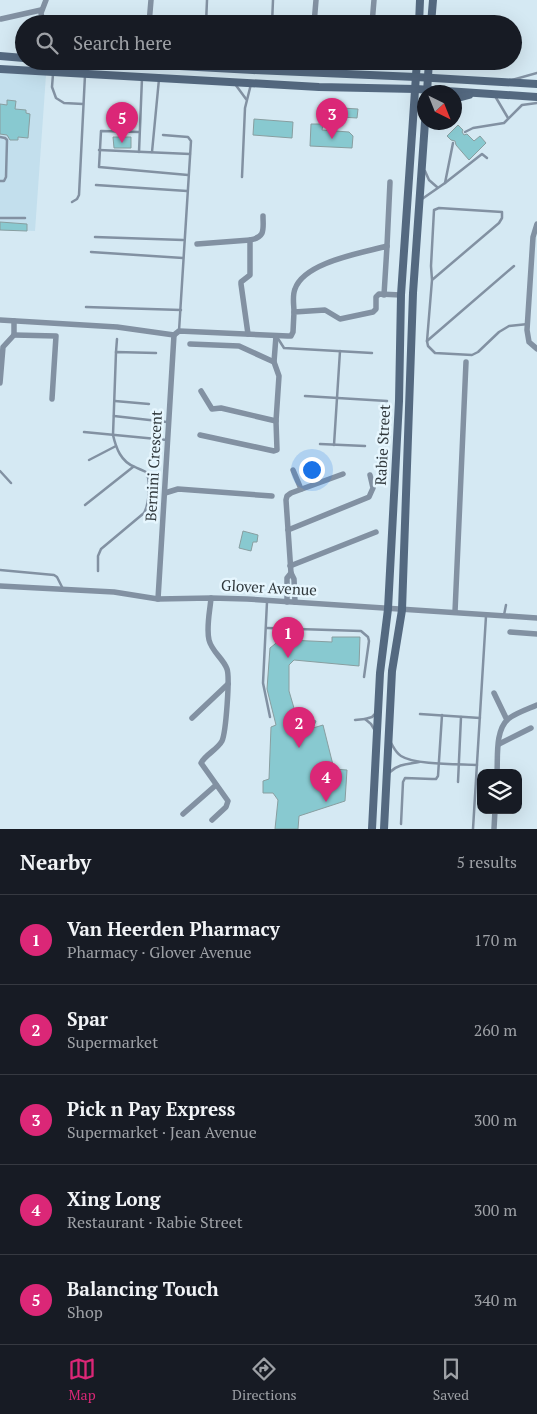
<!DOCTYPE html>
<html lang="en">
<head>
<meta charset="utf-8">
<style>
	:root { --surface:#171b24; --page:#20242c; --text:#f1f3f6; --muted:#9ea1a6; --line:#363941; --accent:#db2777 }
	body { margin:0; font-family:"PT Serif",serif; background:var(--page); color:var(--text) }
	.controls { position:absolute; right:15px; bottom:15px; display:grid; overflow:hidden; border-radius:10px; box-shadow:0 5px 20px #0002 }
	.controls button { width:45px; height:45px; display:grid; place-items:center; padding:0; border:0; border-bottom:1px solid var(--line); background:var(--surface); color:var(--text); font:25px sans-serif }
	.compass { position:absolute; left:417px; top:85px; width:45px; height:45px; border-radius:50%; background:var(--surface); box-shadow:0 5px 20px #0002; rotate:137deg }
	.you { position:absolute; left:311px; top:469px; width:18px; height:18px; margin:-12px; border:4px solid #fff; border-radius:50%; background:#1a73e8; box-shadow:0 0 0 8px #1a73e833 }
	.badge { display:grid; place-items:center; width:32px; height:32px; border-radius:50%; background:var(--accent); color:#fff; font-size:16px; font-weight:700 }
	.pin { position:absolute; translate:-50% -41px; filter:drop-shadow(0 1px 2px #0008) }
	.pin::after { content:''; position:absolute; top:26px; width:18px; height:15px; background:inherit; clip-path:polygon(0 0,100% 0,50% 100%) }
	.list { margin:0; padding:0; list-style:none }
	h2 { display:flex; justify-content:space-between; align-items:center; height:65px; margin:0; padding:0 20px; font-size:21px }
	h2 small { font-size:16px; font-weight:400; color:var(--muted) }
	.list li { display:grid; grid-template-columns:32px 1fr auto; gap:15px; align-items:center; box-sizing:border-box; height:90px; padding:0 20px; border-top:1px solid var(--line) }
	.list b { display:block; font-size:19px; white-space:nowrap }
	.list p { margin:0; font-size:16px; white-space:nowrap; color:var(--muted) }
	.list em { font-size:16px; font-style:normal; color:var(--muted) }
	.icon { flex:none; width:28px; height:28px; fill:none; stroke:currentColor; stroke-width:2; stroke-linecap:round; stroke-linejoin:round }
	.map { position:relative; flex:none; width:537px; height:829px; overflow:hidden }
	.search { position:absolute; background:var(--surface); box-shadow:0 5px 20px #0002; left:15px; right:15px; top:15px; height:55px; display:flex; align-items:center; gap:12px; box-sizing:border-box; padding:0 18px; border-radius:28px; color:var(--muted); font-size:19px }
	.sheet { height:515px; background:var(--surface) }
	nav { display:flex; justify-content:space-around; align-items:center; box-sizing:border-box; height:70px; border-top:1px solid var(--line); background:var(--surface); font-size:14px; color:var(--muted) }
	nav a { display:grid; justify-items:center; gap:2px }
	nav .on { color:var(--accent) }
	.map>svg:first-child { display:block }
	.built { fill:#c3dfed }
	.building { fill:#88c9d0; stroke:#889ea0 }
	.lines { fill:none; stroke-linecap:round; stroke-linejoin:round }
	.lane { stroke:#8291a2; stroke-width:2.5 }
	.street { stroke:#8291a2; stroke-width:5.5 }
	.secondary { stroke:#546980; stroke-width:8 }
	.labels { text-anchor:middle; stroke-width:5; stroke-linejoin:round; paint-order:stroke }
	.street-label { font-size:15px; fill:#30383c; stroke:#e6f6fe }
</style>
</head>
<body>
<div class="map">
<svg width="537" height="829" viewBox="0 0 537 829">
	<rect width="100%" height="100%" fill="#d5e9f3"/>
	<polygon class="built" points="0,73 46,75 35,231 0,230"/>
	<g class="building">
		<polygon points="7,100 16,101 15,109 26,110 26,113 30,114 28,138 18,137 18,140 10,140 7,135 0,134 0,104 7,105"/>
		<polygon points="325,107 358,109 357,118 325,116"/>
		<polygon points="254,119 293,122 292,138 253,135"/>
		<polygon points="311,124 323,124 322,130 349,132 353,136 352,148 310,146"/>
		<polygon points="458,125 463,130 462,132 464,135 467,134 474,141 480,136 486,143 469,160 456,145 455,141 451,140 447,136"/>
		<polygon points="113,137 131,137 131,148 114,148"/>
		<polygon points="0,222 27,224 27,231 0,230"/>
		<polygon points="243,531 258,535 257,542 253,542 251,551 239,548"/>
		<polygon points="285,636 289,640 332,642 332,637 360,637 359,666 294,660 289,665 289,691 301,732 308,718 316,721 313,728 323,725 334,769 347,770 345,801 299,816 298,829 275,829 278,800 273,793 263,793 263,781 269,779 271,727 276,725 267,689 270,648"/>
	</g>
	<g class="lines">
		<g class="lane">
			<polyline points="206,24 207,0"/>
			<polyline points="272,24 273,0"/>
			<polyline points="53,74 52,87 56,98 64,103 83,104"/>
			<polyline points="512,80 537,73"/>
			<polyline points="235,84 246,99"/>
			<polyline points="495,96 508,118"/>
			<polyline points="139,132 101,131 99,167 188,175"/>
			<polyline points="465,132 473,128 504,123 522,105 537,103"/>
			<polyline points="163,135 188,137 191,141 179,331"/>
			<polyline points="0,137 5,138 7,140 6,177 4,181 0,181"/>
			<polyline points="99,150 190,154"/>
			<polyline points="139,152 142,78"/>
			<polyline points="152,152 159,79"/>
			<polyline points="425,171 429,180 437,187"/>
			<polyline points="242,177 245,108 251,84"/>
			<polyline points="445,183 482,154 487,158"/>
			<polyline points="96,185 187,191"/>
			<polyline points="422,199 445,183 453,143"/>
			<polyline points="72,202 77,199 79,195 85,75"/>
			<polyline points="0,218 25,218"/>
			<polyline points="95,237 183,240"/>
			<polyline points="91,252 183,258"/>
			<polyline points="432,280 499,223 502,218 502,212 439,208 434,210 431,266 432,280 427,341 428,346 435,353 472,355 478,352 499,332 509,326 528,324"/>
			<polyline points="86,307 181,310"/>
			<polyline points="277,337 284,348 372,353"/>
			<polyline points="427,341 514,266"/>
			<polyline points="116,352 117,339"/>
			<polyline points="305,396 387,401"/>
			<polyline points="115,401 149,404"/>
			<polyline points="114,416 167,422"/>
			<polyline points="84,432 167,440"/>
			<polyline points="320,444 365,446"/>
			<polyline points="334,445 340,351"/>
			<polyline points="89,460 116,446"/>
			<polyline points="0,471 11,483"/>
			<polyline points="85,505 133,467"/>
			<polyline points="0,570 54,575 57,577 63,589"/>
			<path d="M98,571v-15l3,-7 43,-36c5,-9 7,-32 2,-41 -4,-2 -7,-3 -11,-5 -14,-5 -19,-19 -22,-32l3,-83 40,1"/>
			<polyline points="267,602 263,683 270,717"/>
			<polyline points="504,615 506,605"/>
			<polyline points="267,628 361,631 368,637 369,641 364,677"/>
			<polyline points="420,714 480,718"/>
			<polyline points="355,720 365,719"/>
			<polyline points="374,729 371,724 365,719 372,717 376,713"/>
			<path d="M391,743c3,5 5,10 10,13 14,9 58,8 76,9"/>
			<path d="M390,772c8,-8 18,-8 29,-10"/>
			<polyline points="458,782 461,717"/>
			<polyline points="401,824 403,782 405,778 432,779 436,779 438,776 442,715"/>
			<polyline points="473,829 486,616"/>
		</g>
		<g class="street">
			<polyline points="1,19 41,10"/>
			<polyline points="43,24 41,13 46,0"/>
			<polyline points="59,24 72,20"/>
			<polyline points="149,24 151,0"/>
			<polyline points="314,24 316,0"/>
			<polyline points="372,24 374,0"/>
			<polyline points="537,224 533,237 527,330 529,342 537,349"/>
			<polyline points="197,244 250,240"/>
			<polyline points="387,246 390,182"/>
			<path d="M294,312c0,-7 -2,-16 1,-23 9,-27 67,-36 92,-43l-3,49"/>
			<polyline points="0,320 117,327 174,335 179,331 288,336 291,336 293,332 294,312 325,310 340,319 373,312 376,309 376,297 379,294 401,295"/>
			<path d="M248,334l-7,-50v-2l9,-7v-35c16,-3 13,-11 13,-24"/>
			<polyline points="14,335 56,336 52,399"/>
			<polyline points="190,344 239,346 274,362"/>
			<polyline points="0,383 3,347 14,335 14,321"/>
			<polyline points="201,391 212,409 221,408 276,421"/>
			<polyline points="200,435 274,451 277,450 276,421 279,376 274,362 276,336"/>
			<polyline points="293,470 301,489"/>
			<polyline points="165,493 178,489 272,496"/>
			<polyline points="288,530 369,497 373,488 370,475"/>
			<polyline points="290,566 376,532"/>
			<polyline points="0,586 114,592 158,599 211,598 247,599 537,618"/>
			<path d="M211,598c-1,13 -5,29 -2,42 3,12 14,18 18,29 3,8 -1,63 -5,72 -5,9 -16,13 -21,22l27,38 -2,6 -14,13"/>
			<polyline points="158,599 174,335"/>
			<polyline points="287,602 287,578 291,573"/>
			<polyline points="295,602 294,579 291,573 286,500 287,496 291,493 343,474"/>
			<polyline points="455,612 466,362"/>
			<polyline points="510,632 537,634"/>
			<polyline points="494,693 507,720"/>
			<polyline points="192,718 228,684"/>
			<polyline points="499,744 531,728"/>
			<path d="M497,773c1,-17 -2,-42 11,-54 8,-6 20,-10 29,-14"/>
			<polyline points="183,814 216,785"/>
			<polyline points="494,829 495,810"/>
		</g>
		<g class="secondary">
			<polyline points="419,24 420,0"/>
			<polyline points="431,24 433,0"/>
			<polyline points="0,56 24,58"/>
			<polyline points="87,61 253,70 416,77 537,84"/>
			<polyline points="0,69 319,87 416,89 537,97"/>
			<polyline points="427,92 429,61"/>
			<polyline points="454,99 469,95"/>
			<polyline points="372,829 380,673 388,609 399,401 401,295 417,61"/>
			<polyline points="384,829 392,671 402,610 413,293 425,122"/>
		</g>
	</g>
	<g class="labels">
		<g class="street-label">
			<text transform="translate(383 445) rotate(-87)" y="5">Rabie Street</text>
			<text transform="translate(154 466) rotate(-87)" y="5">Bernini Crescent</text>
			<text transform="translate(269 588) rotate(3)" y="5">Glover Avenue</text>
		</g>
	</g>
</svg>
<div class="controls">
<button><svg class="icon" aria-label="layers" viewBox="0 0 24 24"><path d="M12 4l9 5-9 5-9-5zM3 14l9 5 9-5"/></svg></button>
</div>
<svg class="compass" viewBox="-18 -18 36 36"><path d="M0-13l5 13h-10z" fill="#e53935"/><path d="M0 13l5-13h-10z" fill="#9ea1a6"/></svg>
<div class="you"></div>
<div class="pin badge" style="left:288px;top:658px">1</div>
<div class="pin badge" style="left:299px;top:748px">2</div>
<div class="pin badge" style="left:332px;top:139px">3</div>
<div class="pin badge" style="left:326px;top:802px">4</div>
<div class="pin badge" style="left:122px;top:143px">5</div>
<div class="search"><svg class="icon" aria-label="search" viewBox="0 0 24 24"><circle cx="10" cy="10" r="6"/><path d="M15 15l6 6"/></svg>Search here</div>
</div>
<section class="sheet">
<h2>Nearby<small>5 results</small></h2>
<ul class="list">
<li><span class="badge">1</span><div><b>Van Heerden Pharmacy</b><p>Pharmacy · Glover Avenue</p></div><em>170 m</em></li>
<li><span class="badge">2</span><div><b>Spar</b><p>Supermarket</p></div><em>260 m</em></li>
<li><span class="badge">3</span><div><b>Pick n Pay Express</b><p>Supermarket · Jean Avenue</p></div><em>300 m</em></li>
<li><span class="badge">4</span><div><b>Xing Long</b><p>Restaurant · Rabie Street</p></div><em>300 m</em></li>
<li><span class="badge">5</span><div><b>Balancing Touch</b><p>Shop</p></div><em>340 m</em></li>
</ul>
</section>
<nav>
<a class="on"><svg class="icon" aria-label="map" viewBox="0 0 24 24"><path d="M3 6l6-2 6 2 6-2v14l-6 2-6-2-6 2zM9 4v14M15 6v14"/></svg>Map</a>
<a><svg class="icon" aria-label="directions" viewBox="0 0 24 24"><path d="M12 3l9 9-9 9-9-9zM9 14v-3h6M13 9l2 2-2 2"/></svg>Directions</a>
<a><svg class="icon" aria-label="saved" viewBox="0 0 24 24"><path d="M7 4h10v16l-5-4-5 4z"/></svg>Saved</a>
</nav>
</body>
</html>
